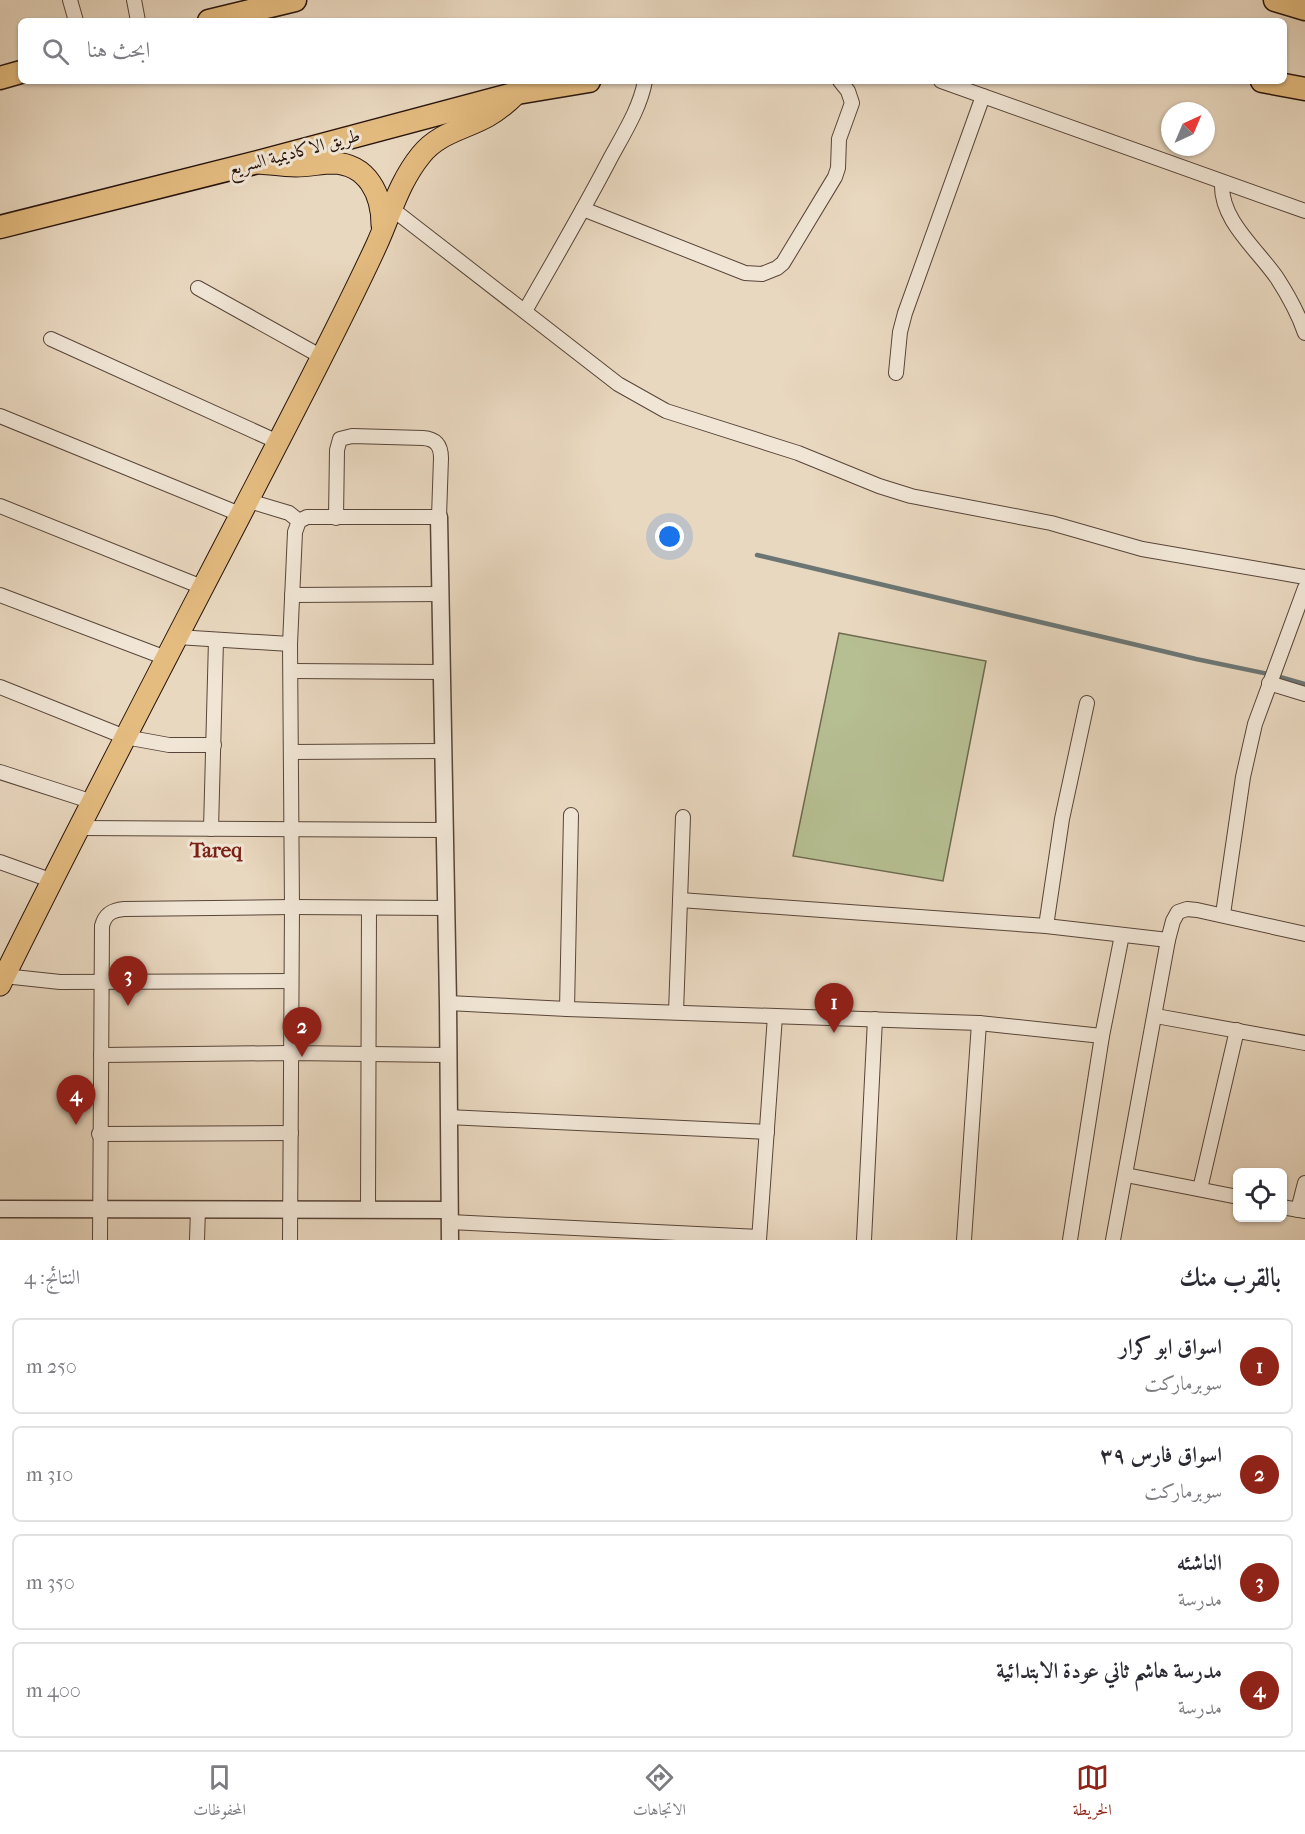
<!DOCTYPE html>
<html lang="ar">
<head>
<meta charset="utf-8">
<style>
	:root { --surface:#fff; --page:#f7f7f7; --text:#2b2b33; --muted:#7c7c81; --line:#e1e1e2; --accent:#8f2418 }
	body { margin:0; font-family:"IM FELL French Canon",Amiri,serif; background:var(--page); color:var(--text); direction:rtl }
	.controls { position:absolute; right:18px; bottom:18px; display:grid; overflow:hidden; border-radius:9px; box-shadow:0 2px 4px #0004 }
	.controls button { width:54px; height:54px; display:grid; place-items:center; padding:0; border:0; border-bottom:2px solid var(--line); background:var(--surface); color:var(--text); font:30px sans-serif }
	.compass { position:absolute; left:1161px; top:102px; width:54px; height:54px; border-radius:50%; background:var(--surface); box-shadow:0 2px 4px #0004; rotate:44deg }
	.you { position:absolute; left:670px; top:537px; width:21px; height:21px; margin:-15px; border:4px solid #fff; border-radius:50%; background:#1a73e8; box-shadow:0 0 0 9px #1a73e833 }
	.badge { display:grid; place-items:center; width:39px; height:39px; border-radius:50%; background:var(--accent); color:#fff; font-size:20px; font-weight:700 }
	.pin { position:absolute; translate:-50% -50px; filter:drop-shadow(0 2px 3px #0008) }
	.pin::after { content:''; position:absolute; top:32px; width:21px; height:18px; background:inherit; clip-path:polygon(0 0,100% 0,50% 100%) }
	.list { margin:0; padding:0; list-style:none }
	h2 { display:flex; justify-content:space-between; align-items:center; height:78px; margin:0; padding:0 24px; font-size:26px }
	h2 small { font-size:20px; font-weight:400; color:var(--muted) }
	.list li { display:grid; grid-template-columns:39px 1fr auto; gap:18px; align-items:center; box-sizing:border-box; height:96px; margin:0 12px 12px; padding:0 12px; border:2px solid var(--line); border-radius:9px }
	.list b { display:block; font-size:22px; white-space:nowrap }
	.list p { margin:0; font-size:20px; white-space:nowrap; color:var(--muted) }
	.list em { font-size:20px; font-style:normal; color:var(--muted) }
	.icon { flex:none; width:33px; height:33px; fill:none; stroke:currentColor; stroke-width:2; stroke-linecap:round; stroke-linejoin:round }
	.map { position:relative; flex:none; width:1305px; height:1240px; overflow:hidden; direction:ltr }
	.search { position:absolute; background:var(--surface); box-shadow:0 2px 4px #0004; left:18px; right:18px; top:18px; height:66px; display:flex; align-items:center; gap:15px; box-sizing:border-box; padding:0 21px; border-radius:9px; color:var(--muted); font-size:22px }
	.sheet { height:510px; background:var(--surface) }
	nav { display:flex; justify-content:space-around; align-items:center; box-sizing:border-box; height:84px; border-top:2px solid var(--line); background:var(--surface); font-size:16px; color:var(--muted) }
	nav a { display:grid; justify-items:center; gap:3px }
	nav .on { color:var(--accent) }
	.map>svg:first-child { display:block }
	.green { fill:#b6bf92; stroke:#6e6a4f; stroke-width:1.5 }
	.lines { fill:none; stroke-linecap:round; stroke-linejoin:round }
	.stream { stroke:#6b7674; stroke-width:4.5 }
	.minor-casing { stroke:#584539; stroke-width:16 }
	.tertiary-casing { stroke:#584539; stroke-width:19 }
	.primary-casing { stroke:#27140c; stroke-width:23 }
	.trunk-casing { stroke:#27140c; stroke-width:25 }
	.minor { stroke:#f1e6d6; stroke-width:14 }
	.tertiary { stroke:#f1e6d6; stroke-width:16 }
	.primary { stroke:#e4bc80; stroke-width:21 }
	.trunk { stroke:#e4bc80; stroke-width:22 }
	.labels { text-anchor:middle; stroke-width:6; stroke-linejoin:round; paint-order:stroke }
	.street-label { font-size:18px; fill:#27140c; stroke:#f1e6d6 }
	.quarter-label { font-size:21px; font-weight:bold; fill:#7a1f14; stroke:#f1e6d6 }
</style>
</head>
<body>
<div class="map">
<svg width="1305" height="1240" viewBox="0 0 1305 1240">
	<rect width="100%" height="100%" fill="#e9d8c0"/>
	<filter id="stains"><feTurbulence type="fractalNoise" baseFrequency=".00333" numOctaves="4"/><feColorMatrix values="0 0 0 0 .2 0 0 0 0 .09 0 0 0 0 .02 0 0 0 .5 -.17"/></filter>
	<radialGradient id="worn" r=".72"><stop offset=".6" stop-color="#630" stop-opacity="0"/><stop offset="1" stop-color="#630" stop-opacity=".3"/></radialGradient>
	<polygon class="green" points="839,633 986,661 943,881 793,856"/>
	<g class="lines">
		<polyline class="stream" points="757,555 1196,659 1273,675 1305,684"/>
		<defs>
			<g id="minor">
				<polyline points="70,0 76,21"/>
				<polyline points="134,0 138,21"/>
				<polyline points="941,81 1305,211"/>
				<path d="M1222,183c-2,37 35,66 55,95 11,17 21,35 28,55"/>
				<polyline points="391,208 618,384 666,411 798,453 879,486 911,496 1051,523 1142,549 1305,577"/>
				<polyline points="583,209 745,273 762,274 777,268 783,263 835,177 838,168 839,139 852,103 848,91 840,81"/>
				<polyline points="198,288 322,357"/>
				<path d="M525,311c29,-51 59,-102 86,-154 13,-24 29,-49 34,-76"/>
				<polyline points="51,339 278,442"/>
				<polyline points="896,373 900,332 905,313 983,96"/>
				<polyline points="0,416 242,515"/>
				<polyline points="249,501 289,513 299,521"/>
				<polyline points="0,506 202,587"/>
				<polyline points="0,595 166,658"/>
				<polyline points="292,595 441,594"/>
				<polyline points="177,637 290,644"/>
				<polyline points="291,671 442,672"/>
				<polyline points="1269,683 1305,694"/>
				<polyline points="0,687 125,737 169,745 214,745"/>
				<polyline points="291,752 443,751"/>
				<polyline points="0,772 93,802"/>
				<polyline points="79,828 444,830"/>
				<polyline points="211,829 216,640"/>
				<polyline points="0,862 53,881"/>
				<polyline points="680,900 1046,926 1168,940"/>
				<polyline points="1223,914 1243,777 1255,724 1305,588"/>
				<polyline points="1046,926 1062,819 1087,703"/>
				<polyline points="4,976 60,982 291,981"/>
				<polyline points="448,1003 567,1009 979,1023 1102,1036"/>
				<polyline points="567,1009 571,815"/>
				<polyline points="676,1012 683,817"/>
				<polyline points="1156,1016 1305,1043"/>
				<polyline points="101,1055 291,1053 447,1055"/>
				<polyline points="448,1117 767,1132"/>
				<polyline points="99,1134 291,1133"/>
				<polyline points="1126,1175 1238,1197"/>
				<polyline points="1200,1189 1237,1030"/>
				<polyline points="1282,1207 1305,1211"/>
				<polyline points="368,1210 369,908"/>
				<polyline points="1298,1210 1305,1183"/>
				<polyline points="450,1222 759,1237"/>
				<path d="M100,1240l2,-314c3,-12 10,-16 22,-17l168,-2 153,1"/>
				<polyline points="197,1240 198,1209"/>
				<path d="M290,1240l2,-333 -2,-263 5,-112 4,-11 8,-4h132l2,-59c0,-12 -5,-19 -18,-20l-71,-2 -12,3 -3,11 -1,68"/>
				<polyline points="759,1240 775,1016"/>
				<polyline points="864,1240 875,1019"/>
				<polyline points="964,1240 979,1023"/>
				<polyline points="1070,1240 1102,1036 1122,935"/>
				<polyline points="1113,1240 1168,940 1173,921 1178,912 1187,909 1197,910 1305,934"/>
			</g>
			<g id="tertiary">
				<polyline points="439,517 448,1003 450,1240"/>
				<polyline points="0,1209 449,1210"/>
			</g>
			<g id="primary">
				<path d="M259,163c12,1 25,3 37,3 13,0 25,-3 37,-3 35,1 49,32 49,62"/>
				<path d="M0,985c99,-201 205,-400 307,-599 24,-47 48,-94 70,-142 14,-31 22,-62 44,-89 17,-22 44,-26 67,-39 11,-6 20,-14 29,-23"/>
			</g>
			<g id="trunk">
				<polyline points="1275,0 1305,9"/>
				<polyline points="209,21 295,0"/>
				<polyline points="0,78 21,72"/>
				<polyline points="1262,81 1305,89"/>
				<polyline points="0,227 258,162 517,93 589,81"/>
			</g>
		</defs>
		<use href="#minor" class="minor-casing"/>
		<use href="#tertiary" class="tertiary-casing"/>
		<use href="#primary" class="primary-casing"/>
		<use href="#trunk" class="trunk-casing"/>
		<use href="#minor" class="minor"/>
		<use href="#tertiary" class="tertiary"/>
		<use href="#primary" class="primary"/>
		<use href="#trunk" class="trunk"/>
	</g>
	<g class="labels">
		<g class="street-label">
			<text transform="translate(294 152) rotate(-15)" y="6">طريق الاكاديمية السريع</text>
		</g>
		<g class="quarter-label">
			<text x="216" y="857">Tareq</text>
		</g>
	</g>
	<rect width="100%" height="100%" filter="url(#stains)"/>
	<rect width="100%" height="100%" fill="url(#worn)"/>
</svg>
<div class="controls">
<button><svg class="icon" aria-label="locate" viewBox="0 0 24 24"><circle cx="12" cy="12" r="6"/><path d="M12 2v4M12 18v4M2 12h4M18 12h4"/></svg></button>
</div>
<svg class="compass" viewBox="-18 -18 36 36"><path d="M0-13l5 13h-10z" fill="#e53935"/><path d="M0 13l5-13h-10z" fill="#7c7c81"/></svg>
<div class="you"></div>
<div class="pin badge" style="left:834px;top:1033px">1</div>
<div class="pin badge" style="left:302px;top:1057px">2</div>
<div class="pin badge" style="left:128px;top:1006px">3</div>
<div class="pin badge" style="left:76px;top:1125px">4</div>
<div class="search"><svg class="icon" aria-label="search" viewBox="0 0 24 24"><circle cx="10" cy="10" r="6"/><path d="M15 15l6 6"/></svg>ابحث هنا</div>
</div>
<section class="sheet">
<h2>بالقرب منك<small>النتائج: 4</small></h2>
<ul class="list">
<li><span class="badge">1</span><div><b>اسواق ابو كرار</b><p>سوبرماركت</p></div><em>250 m</em></li>
<li><span class="badge">2</span><div><b>اسواق فارس ٣٩</b><p>سوبرماركت</p></div><em>310 m</em></li>
<li><span class="badge">3</span><div><b>الناشئه</b><p>مدرسة</p></div><em>350 m</em></li>
<li><span class="badge">4</span><div><b>مدرسة هاشم ثاني عودة الابتدائية</b><p>مدرسة</p></div><em>400 m</em></li>
</ul>
</section>
<nav>
<a class="on"><svg class="icon" aria-label="map" viewBox="0 0 24 24"><path d="M3 6l6-2 6 2 6-2v14l-6 2-6-2-6 2zM9 4v14M15 6v14"/></svg>الخريطة</a>
<a><svg class="icon" aria-label="directions" viewBox="0 0 24 24"><path d="M12 3l9 9-9 9-9-9zM9 14v-3h6M13 9l2 2-2 2"/></svg>الاتجاهات</a>
<a><svg class="icon" aria-label="saved" viewBox="0 0 24 24"><path d="M7 4h10v16l-5-4-5 4z"/></svg>المحفوظات</a>
</nav>
</body>
</html>
